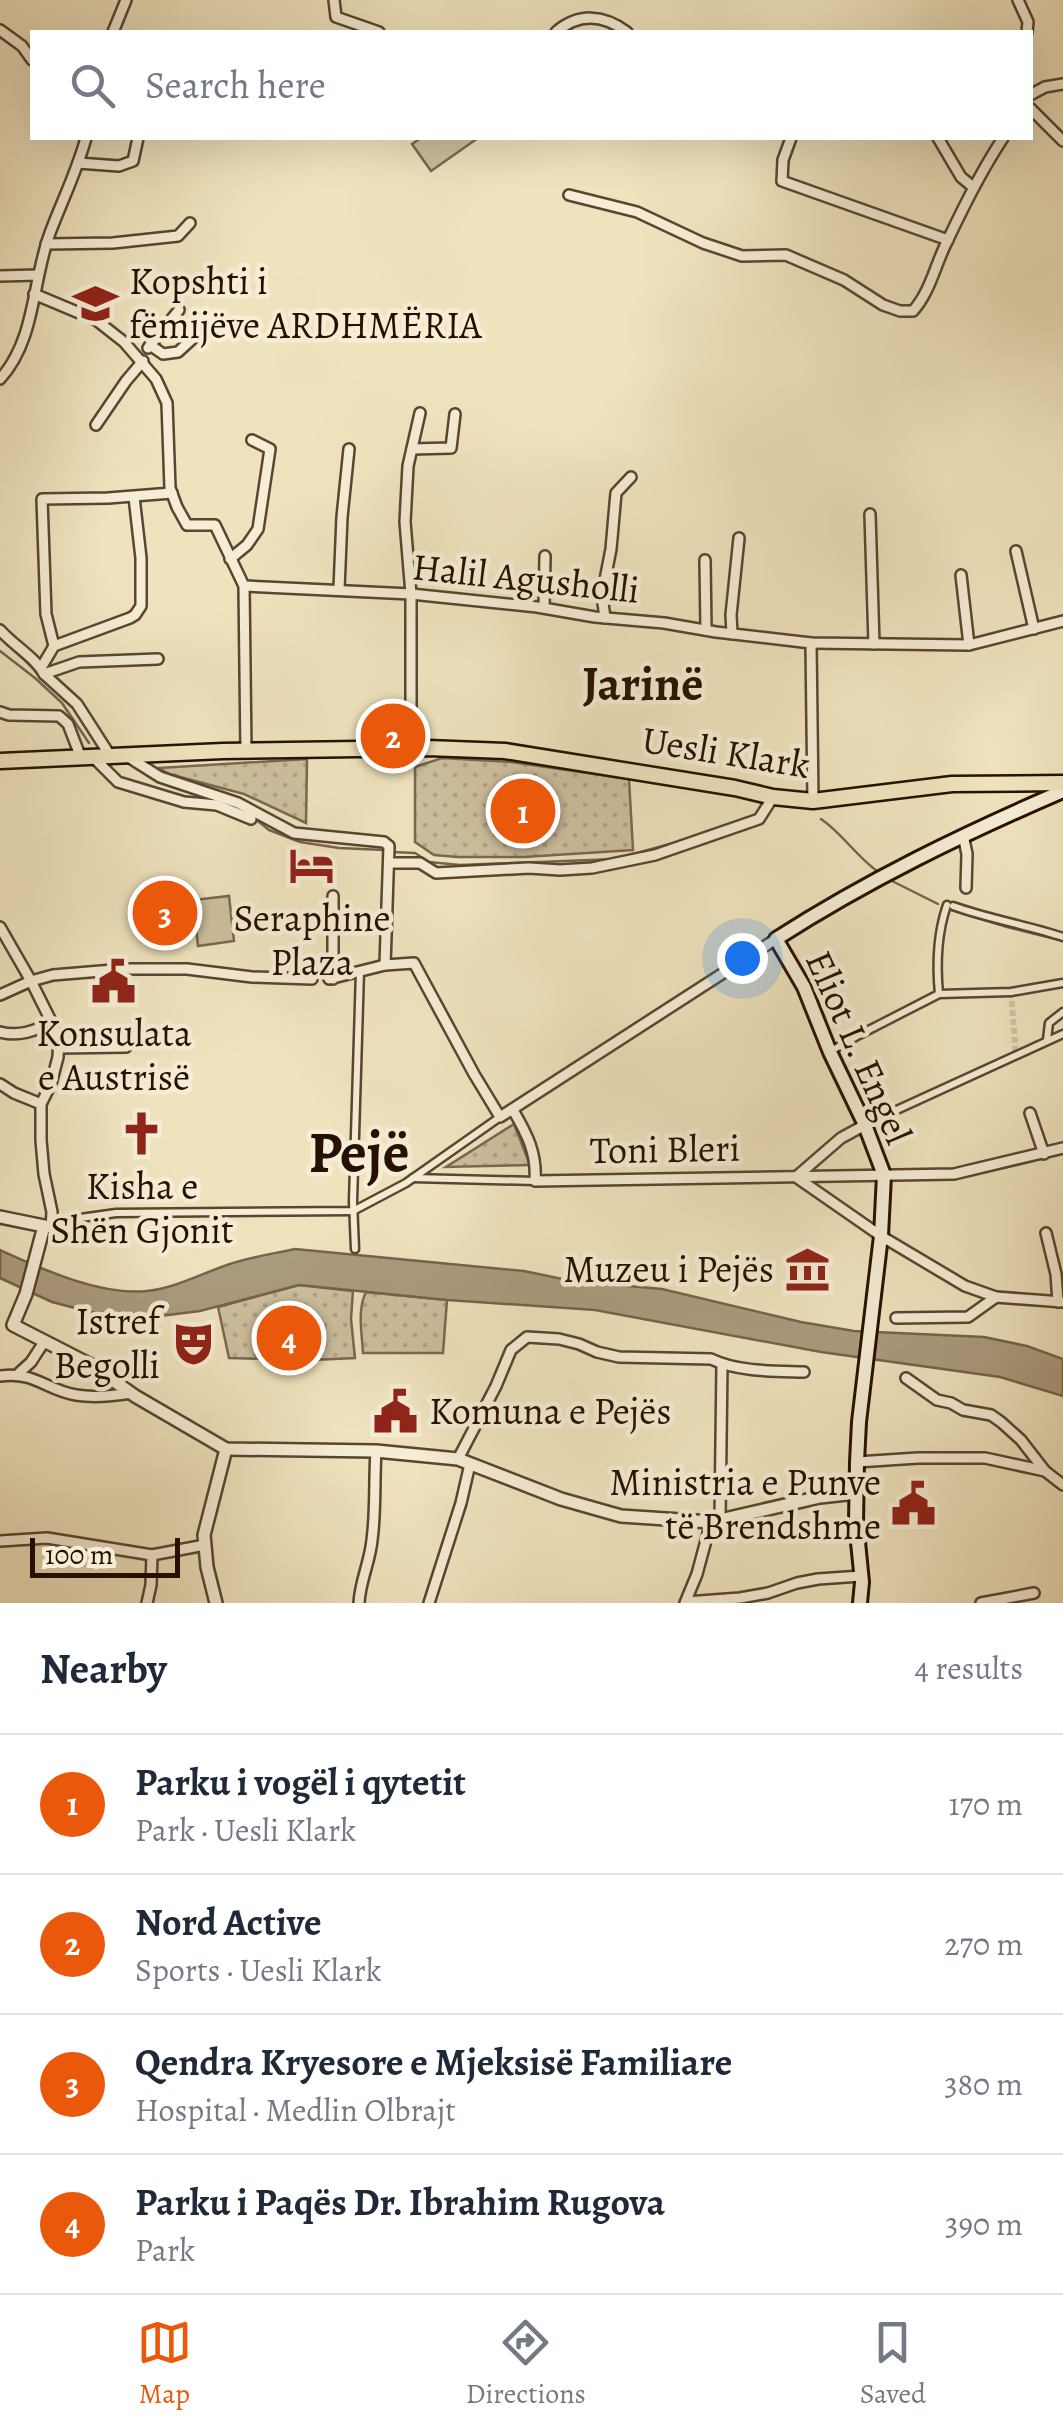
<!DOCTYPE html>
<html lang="en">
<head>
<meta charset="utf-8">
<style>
	:root { --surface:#fff; --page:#f6f6f7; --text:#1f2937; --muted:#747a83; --line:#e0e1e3; --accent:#ea580c }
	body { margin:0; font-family:Alegreya,serif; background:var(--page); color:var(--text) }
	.scale { position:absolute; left:30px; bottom:25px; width:150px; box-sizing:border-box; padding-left:10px; border:5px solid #271001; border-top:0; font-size:28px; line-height:35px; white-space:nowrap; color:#271001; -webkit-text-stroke:8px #f5edd5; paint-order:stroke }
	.you { position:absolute; left:742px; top:958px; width:35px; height:35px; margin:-25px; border:8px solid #fff; border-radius:50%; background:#1a73e8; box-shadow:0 0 0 15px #1a73e833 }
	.badge { display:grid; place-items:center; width:65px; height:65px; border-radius:50%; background:var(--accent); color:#fff; font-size:32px; font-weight:700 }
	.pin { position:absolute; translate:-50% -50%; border:5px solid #fff; box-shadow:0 2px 10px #0006 }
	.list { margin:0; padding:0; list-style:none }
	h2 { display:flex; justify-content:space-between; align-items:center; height:130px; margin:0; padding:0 40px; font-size:42px }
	h2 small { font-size:32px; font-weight:400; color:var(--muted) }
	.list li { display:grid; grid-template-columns:65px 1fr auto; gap:30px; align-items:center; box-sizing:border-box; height:140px; padding:0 40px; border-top:2px solid var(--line) }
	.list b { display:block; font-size:38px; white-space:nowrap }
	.list p { margin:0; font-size:32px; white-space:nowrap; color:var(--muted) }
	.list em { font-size:32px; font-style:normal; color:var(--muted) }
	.icon { flex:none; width:55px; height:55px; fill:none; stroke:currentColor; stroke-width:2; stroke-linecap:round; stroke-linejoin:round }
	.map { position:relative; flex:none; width:1063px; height:1603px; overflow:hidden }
	.search { position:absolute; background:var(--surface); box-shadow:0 10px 40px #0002; left:30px; right:30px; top:30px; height:110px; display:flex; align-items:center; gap:25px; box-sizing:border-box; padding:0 35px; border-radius:0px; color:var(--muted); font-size:38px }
	.sheet { height:690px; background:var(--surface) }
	nav { display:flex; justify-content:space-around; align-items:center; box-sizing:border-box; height:140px; border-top:2px solid var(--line); background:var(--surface); font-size:28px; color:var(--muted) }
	nav a { display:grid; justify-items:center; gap:5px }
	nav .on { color:var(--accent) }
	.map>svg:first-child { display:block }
	.park { fill:url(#park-dots); stroke:#7a6850; stroke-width:2.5 }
	.pitch { fill:#cdbf9e; stroke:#7a6850; stroke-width:2.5 }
	.water { fill:#ab9b7e; stroke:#76634c; stroke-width:2.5 }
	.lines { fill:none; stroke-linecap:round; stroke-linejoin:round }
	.stream { stroke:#76634c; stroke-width:2.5 }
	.pedestrian-tunnel { stroke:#d1c3a2; stroke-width:6; stroke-dasharray:6 3; stroke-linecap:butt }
	.pedestrian-casing { stroke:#594530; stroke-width:11 }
	.minor-casing { stroke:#594530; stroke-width:14 }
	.tertiary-casing { stroke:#594530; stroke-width:16 }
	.secondary-casing { stroke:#271001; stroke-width:18 }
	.primary-casing { stroke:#271001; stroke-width:19 }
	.pedestrian { stroke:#f5edd5; stroke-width:6 }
	.minor { stroke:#f5edd5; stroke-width:9 }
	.tertiary { stroke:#f5edd5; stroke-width:11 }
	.secondary { stroke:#f5edd5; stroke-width:12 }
	.primary { stroke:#efe3be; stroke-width:14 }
	.labels { text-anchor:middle; stroke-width:9; stroke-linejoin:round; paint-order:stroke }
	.poi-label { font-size:38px; fill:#271001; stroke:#f5edd5 }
	.street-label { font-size:38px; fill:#271001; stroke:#f5edd5 }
	.district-label { font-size:48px; font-weight:bold; fill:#271001; stroke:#f5edd5 }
	.town-label { font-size:58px; font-weight:bold; fill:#271001; stroke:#f5edd5 }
</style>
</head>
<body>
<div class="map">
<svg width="1063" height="1603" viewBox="0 0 1063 1603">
	<defs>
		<pattern id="park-dots" width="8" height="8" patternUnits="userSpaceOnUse" patternTransform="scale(2.5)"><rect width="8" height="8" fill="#cdbf9e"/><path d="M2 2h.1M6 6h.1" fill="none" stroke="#b0a386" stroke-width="1.8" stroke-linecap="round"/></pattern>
	</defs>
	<rect width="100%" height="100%" fill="#efe3be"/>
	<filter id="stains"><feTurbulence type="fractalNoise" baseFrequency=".002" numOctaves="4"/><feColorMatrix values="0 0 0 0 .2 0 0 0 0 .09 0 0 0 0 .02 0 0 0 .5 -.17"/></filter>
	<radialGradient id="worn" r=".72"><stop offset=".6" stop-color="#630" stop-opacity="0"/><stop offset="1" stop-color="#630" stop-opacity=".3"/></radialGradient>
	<g class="park">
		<polygon points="442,758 511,762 629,779 633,850 524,857 457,857 434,855 415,842 415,767"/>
		<polygon points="307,759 306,823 244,794 169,774 159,768"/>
		<polygon points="514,1124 530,1165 446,1167"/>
		<polygon points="299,1285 353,1291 351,1319 355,1358 312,1360 229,1358 218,1307"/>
		<path d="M366,1292l81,8 -4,53h-80c-1,-19 -6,-44 3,-61z"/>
	</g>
	<g class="pitch">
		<polygon points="421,138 478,138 431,171 412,144"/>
		<polygon points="229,896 234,941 198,946 193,900"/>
	</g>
	<path class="water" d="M295,1249l229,22 48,10 90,8 139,33 53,9 130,6 43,9 36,13v37l-63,-19 -179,-25 -226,-42 -148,-10 -148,-15 -99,26 -48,6 -62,-5 -38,-10 -52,-24v-28c42,19 100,46 147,41 28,-3 54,-17 80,-26 22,-8 45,-11 68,-16z"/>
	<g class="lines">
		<g class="stream">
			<polyline points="0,651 35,678 62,703 89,743"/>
			<polyline points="159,790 195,799"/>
			<polyline points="254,818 269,830 300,842 339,848 384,850"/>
			<path d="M821,819c21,14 35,37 56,52"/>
			<polyline points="392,852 415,853 429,862 460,865 615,859 688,839"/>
			<polyline points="890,880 938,904"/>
			<polyline points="952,910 1007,927 1059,940"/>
		</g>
		<polyline class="pedestrian-tunnel" points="1011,992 1016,1056"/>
		<defs>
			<g id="pedestrian">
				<path d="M953,906c36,13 74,19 110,31"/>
				<path d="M939,994c-3,-31 -2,-60 8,-89"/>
				<polyline points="1047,1040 1049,1023 1063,1012"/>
				<polyline points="831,1051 859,1035 939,994 1011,992 1063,983"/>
				<polyline points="866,1124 1063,1034"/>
				<polyline points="413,1178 535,1181"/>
				<polyline points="52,1222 116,1213 353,1211 406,1183 500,1117"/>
				<polyline points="355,1249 353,1201 360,971"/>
			</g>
			<g id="minor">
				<polyline points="334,0 336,17 379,32"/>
				<polyline points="1018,0 1028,22 1027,32"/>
				<polyline points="0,30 22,46 32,60"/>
				<polyline points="113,32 126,0"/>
				<path d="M556,32c22,-19 47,-18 71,0"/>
				<polyline points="1030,95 1045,87 1063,84"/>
				<polyline points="1030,108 1063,141"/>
				<polyline points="791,138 783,160 782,181 948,240"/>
				<polyline points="938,138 961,177 973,187"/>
				<polyline points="78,163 119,166 133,161 138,138"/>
				<path d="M569,195l68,17 66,31 39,13 44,-1 58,25 39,25 17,6h13c16,-18 21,-41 31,-63 18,-38 36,-75 59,-110"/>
				<polyline points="46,244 113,243 178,236 190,223"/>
				<polyline points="0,276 38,275"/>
				<polyline points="34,294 96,320 124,342 156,379 167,403 170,488 177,507 187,525 215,525 244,586 246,752"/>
				<polyline points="150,345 163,354 178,352 203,329"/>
				<polyline points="148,348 179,310"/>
				<path d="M0,379c36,-39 32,-98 50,-146 12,-32 27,-62 36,-95"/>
				<polyline points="96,425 126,381 143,361"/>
				<polyline points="412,449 451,448 455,414"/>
				<polyline points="870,514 874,644"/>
				<polyline points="1016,551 1034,629"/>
				<polyline points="230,559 247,545 258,529 270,449 252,440"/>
				<polyline points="705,560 706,630"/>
				<polyline points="961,575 969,645"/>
				<polyline points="244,586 411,594 537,607 595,617 664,623 716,632 811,643 969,645 1063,621"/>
				<polyline points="339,589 342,517 349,449"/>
				<polyline points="544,608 545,556"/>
				<polyline points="605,618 602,595 611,549 616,493 631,477"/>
				<path d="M0,630c13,15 35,27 44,44l33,30 34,53"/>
				<polyline points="732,634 731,615 739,538"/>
				<polyline points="811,643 813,801"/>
				<polyline points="54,646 46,614 42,499 108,498 172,493"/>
				<polyline points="41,668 54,646 130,618 135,615 141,606 141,558 134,497"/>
				<polyline points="44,674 79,662 158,659"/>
				<polyline points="0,712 9,715 59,716 68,724 81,758"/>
				<polyline points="411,747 411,594 405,522 408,466 420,413"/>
				<polyline points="94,758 118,782 184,802 217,805 251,819"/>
				<polyline points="130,758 160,777 238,803 294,833 384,842 389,846 385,965"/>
				<polyline points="963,835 967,854 966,888"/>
				<polyline points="389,863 420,863 436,873 529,868 560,870 592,868 655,855 759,819 773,797"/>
				<polyline points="333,896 333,979"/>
				<polyline points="0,927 31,981 59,1037 58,1057 51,1084 41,1104 41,1140 44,1174 52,1212 51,1228 44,1226"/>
				<polyline points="329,979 385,965 414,963 474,1074 500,1117 776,939"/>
				<polyline points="0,995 31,981 53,975 125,969 187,969 252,977 312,979"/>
				<path d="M0,1032c19,5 35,-1 52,-10"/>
				<polyline points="59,1048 126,1047"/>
				<polyline points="0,1084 14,1093 41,1104"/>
				<path d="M513,1110c14,24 24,43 22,71l419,-7 109,-26"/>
				<polyline points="1030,1113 1044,1154"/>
				<polyline points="865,1125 841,1138 796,1177 881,1236 965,1286 996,1297 1063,1302"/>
				<polyline points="1046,1233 1056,1274 1058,1302"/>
				<polyline points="896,1318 968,1317 996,1297"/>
				<polyline points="19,1373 31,1362 44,1342"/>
				<path d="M0,1376c34,-5 46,14 76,19 18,3 37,1 55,-2"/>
				<polyline points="906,1378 937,1400 951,1403 963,1410 991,1415 1001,1422 1021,1440 1045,1471"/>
				<path d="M458,1459l38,-73 15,-36 16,-13 32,2 20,5 18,8 22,5 92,2c27,13 63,12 93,13"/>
				<polyline points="857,1462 918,1458 985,1458 1045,1471 1063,1485"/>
				<polyline points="720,1519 722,1364"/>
				<polyline points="0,1541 47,1538 152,1555 205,1545"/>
				<polyline points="686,1602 740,1598 768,1593 797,1583 818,1579 861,1576"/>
				<polyline points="147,1603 151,1585 152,1555"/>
				<path d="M359,1603c1,-22 11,-41 13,-63 4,-29 2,-60 4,-89"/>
				<polyline points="429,1603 461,1503 470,1464"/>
				<polyline points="685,1603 697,1574 711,1522"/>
				<polyline points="981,1603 1034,1593"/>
			</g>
			<g id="tertiary">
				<polyline points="0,1217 44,1226 26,1294 13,1325 93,1366 135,1396 226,1449 376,1451 458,1459 561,1499 621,1516 711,1522 820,1497 856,1493"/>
				<polyline points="216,1603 207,1567 204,1535 226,1449"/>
			</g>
			<path id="secondary" d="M860,1603l2,-21 -6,-60 1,-60 2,-40 22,-186 3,-61 -19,-50 -35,-73 -26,-65 -28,-48c92,-59 187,-105 287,-148"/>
			<polyline id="primary" points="0,761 223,751 428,748 505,751 735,788 773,797 813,801 952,784 1063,783"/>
		</defs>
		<use href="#pedestrian" class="pedestrian-casing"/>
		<use href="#minor" class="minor-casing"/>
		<use href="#tertiary" class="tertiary-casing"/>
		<use href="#secondary" class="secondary-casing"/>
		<use href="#primary" class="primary-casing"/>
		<use href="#pedestrian" class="pedestrian"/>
		<use href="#minor" class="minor"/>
		<use href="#tertiary" class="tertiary"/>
		<use href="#secondary" class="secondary"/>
		<use href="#primary" class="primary"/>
	</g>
	<defs>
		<symbol id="school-bare" viewBox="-9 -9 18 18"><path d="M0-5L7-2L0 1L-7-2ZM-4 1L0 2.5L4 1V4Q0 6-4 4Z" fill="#8f2418" stroke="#f5edd5" stroke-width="2.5" paint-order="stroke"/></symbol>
		<symbol id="hotel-bare" viewBox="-9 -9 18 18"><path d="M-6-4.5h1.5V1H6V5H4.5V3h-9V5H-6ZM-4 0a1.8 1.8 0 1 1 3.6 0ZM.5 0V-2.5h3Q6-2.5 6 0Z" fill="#8f2418" stroke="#f5edd5" stroke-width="2.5" paint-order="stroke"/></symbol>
		<symbol id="civic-bare" viewBox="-9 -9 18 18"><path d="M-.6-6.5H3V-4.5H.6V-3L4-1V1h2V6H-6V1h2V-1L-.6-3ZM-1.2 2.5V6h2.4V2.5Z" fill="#8f2418" stroke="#f5edd5" stroke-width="2.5" paint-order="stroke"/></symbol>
		<symbol id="church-bare" viewBox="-9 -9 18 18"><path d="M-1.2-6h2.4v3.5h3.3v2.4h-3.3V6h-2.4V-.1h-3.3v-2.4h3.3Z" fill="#8f2418" stroke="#f5edd5" stroke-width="2.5" paint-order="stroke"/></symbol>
		<symbol id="museum-bare" viewBox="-9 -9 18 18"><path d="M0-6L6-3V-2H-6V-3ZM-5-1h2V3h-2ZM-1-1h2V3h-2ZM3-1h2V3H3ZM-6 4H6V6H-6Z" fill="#8f2418" stroke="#f5edd5" stroke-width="2.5" paint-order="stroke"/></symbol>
		<symbol id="theatre-bare" viewBox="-9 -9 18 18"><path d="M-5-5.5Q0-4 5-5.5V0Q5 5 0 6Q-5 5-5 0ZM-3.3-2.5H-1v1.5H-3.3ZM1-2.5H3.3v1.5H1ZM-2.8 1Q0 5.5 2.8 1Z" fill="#8f2418" stroke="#f5edd5" stroke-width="2.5" paint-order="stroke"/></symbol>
	</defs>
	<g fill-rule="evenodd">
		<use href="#school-bare" x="64" y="272" width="63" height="63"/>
		<use href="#hotel-bare" x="280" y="834" width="63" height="63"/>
		<use href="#civic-bare" x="82" y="950" width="63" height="63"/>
		<use href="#church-bare" x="110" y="1102" width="63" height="63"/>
		<use href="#museum-bare" x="776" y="1238" width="63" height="63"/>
		<use href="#theatre-bare" x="162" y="1312" width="63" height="63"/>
		<use href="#civic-bare" x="364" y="1380" width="63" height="63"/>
		<use href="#civic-bare" x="882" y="1472" width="63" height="63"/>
	</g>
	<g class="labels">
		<g class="poi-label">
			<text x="129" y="294" text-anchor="start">Kopshti i<tspan x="129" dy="44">fëmijëve ARDHMËRIA</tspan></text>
			<text x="312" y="931">Seraphine<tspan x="312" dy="44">Plaza</tspan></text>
			<text x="114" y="1046">Konsulata<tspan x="114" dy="44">e Austrisë</tspan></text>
			<text x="142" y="1199">Kisha e<tspan x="142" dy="44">Shën Gjonit</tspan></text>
			<text x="774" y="1282" text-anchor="end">Muzeu i Pejës</text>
			<text x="160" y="1334" text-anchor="end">Istref<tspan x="160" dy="44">Begolli</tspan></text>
			<text x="429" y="1424" text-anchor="start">Komuna e Pejës</text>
			<text x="881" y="1495" text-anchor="end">Ministria e Punve<tspan x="881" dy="44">të Brendshme</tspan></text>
		</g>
		<g class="street-label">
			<text transform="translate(526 578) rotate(6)" y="13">Halil Agusholli</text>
			<text transform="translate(726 752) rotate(9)" y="13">Uesli Klark</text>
			<text transform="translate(859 1047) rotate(66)" y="13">Eliot L. Engel</text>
			<text transform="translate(665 1149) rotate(-1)" y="13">Toni Bleri</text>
		</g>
		<g class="district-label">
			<text x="643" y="700">Jarinë</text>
		</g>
		<g class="town-label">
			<text x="359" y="1172">Pejë</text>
		</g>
	</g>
	<rect width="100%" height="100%" filter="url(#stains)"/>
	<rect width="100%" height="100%" fill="url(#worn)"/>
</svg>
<div class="scale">100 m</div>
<div class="you"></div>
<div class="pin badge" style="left:523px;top:811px">1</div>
<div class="pin badge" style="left:393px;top:736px">2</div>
<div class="pin badge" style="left:165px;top:913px">3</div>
<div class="pin badge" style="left:289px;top:1338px">4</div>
<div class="search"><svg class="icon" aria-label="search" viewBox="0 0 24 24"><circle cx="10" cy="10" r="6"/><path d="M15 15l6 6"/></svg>Search here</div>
</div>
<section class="sheet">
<h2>Nearby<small>4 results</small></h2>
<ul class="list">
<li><span class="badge">1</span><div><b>Parku i vogël i qytetit</b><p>Park · Uesli Klark</p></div><em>170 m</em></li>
<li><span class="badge">2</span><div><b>Nord Active</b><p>Sports · Uesli Klark</p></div><em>270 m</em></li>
<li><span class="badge">3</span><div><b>Qendra Kryesore e Mjeksisë Familiare</b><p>Hospital · Medlin Olbrajt</p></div><em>380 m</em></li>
<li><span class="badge">4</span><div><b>Parku i Paqës Dr. Ibrahim Rugova</b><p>Park</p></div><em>390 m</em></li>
</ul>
</section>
<nav>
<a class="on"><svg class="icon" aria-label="map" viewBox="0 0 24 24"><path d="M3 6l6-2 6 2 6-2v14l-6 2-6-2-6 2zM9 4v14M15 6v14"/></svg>Map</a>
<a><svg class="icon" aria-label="directions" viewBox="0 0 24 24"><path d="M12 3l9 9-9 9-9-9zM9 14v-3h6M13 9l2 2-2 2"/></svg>Directions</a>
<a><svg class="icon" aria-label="saved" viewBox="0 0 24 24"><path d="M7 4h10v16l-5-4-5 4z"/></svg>Saved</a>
</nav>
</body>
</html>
